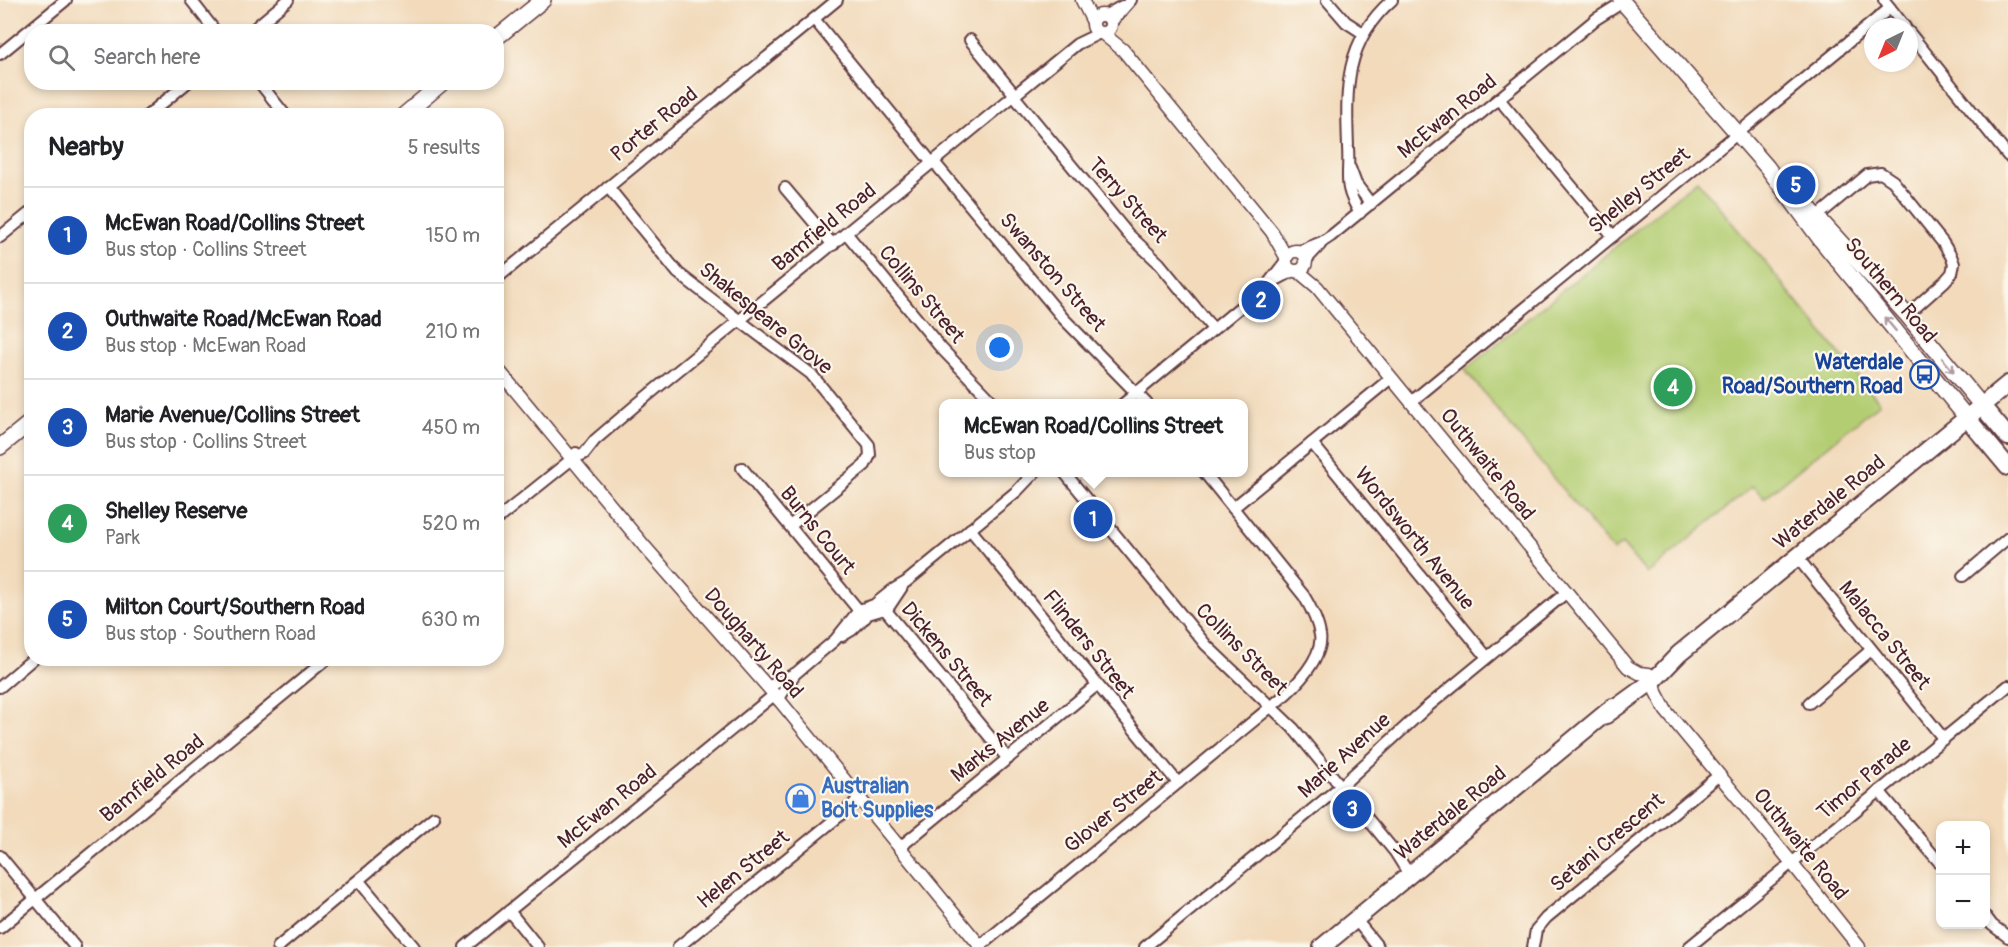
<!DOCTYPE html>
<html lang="en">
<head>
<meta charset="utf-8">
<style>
	:root { --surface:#fff; --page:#f6f6f6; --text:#202124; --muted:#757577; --line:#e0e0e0; --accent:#1f6fb2 }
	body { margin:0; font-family:Pangolin,sans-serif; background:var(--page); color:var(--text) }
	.controls { position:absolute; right:18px; bottom:18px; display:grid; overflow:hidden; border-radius:12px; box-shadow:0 3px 9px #0003 }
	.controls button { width:54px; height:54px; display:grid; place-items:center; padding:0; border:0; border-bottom:2px solid var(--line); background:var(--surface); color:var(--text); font:30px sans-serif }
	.compass { position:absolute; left:1864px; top:18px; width:54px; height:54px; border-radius:50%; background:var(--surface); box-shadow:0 3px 9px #0003; rotate:223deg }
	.you { position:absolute; left:1000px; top:348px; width:21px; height:21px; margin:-15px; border:4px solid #fff; border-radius:50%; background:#1a73e8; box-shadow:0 0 0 9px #1a73e833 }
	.badge { display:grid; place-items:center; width:39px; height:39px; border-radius:50%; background:var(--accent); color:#fff; font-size:20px; font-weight:700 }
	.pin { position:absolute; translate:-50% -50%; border:3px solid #fff; box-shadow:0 2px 6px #0006 }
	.popup { position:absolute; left:939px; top:399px; width:309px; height:78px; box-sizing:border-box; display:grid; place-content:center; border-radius:12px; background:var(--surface); filter:drop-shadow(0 2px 4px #0005); font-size:20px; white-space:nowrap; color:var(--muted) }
	.popup b { font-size:22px; color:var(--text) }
	.popup::after { content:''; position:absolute; left:50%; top:100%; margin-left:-12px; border:12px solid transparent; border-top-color:var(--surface) }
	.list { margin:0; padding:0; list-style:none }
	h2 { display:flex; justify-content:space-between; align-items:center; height:78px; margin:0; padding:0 24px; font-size:26px }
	h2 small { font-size:20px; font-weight:400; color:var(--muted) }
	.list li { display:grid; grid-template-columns:39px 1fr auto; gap:18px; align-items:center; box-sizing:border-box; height:96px; padding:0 24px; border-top:2px solid var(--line) }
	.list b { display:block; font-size:22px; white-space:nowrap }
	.list p { margin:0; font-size:20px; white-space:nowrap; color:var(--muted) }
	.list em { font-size:20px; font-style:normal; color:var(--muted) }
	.icon { flex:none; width:33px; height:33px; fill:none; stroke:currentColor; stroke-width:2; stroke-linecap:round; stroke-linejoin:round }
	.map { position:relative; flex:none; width:2008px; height:947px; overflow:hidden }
	.search { position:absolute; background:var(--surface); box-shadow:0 3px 9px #0003; left:24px; top:24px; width:480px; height:66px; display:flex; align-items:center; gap:15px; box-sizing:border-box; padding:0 21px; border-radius:24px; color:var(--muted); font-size:22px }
	.panel { position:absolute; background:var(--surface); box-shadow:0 3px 9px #0003; left:24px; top:108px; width:480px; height:558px; border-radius:24px }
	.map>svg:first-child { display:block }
	.green { fill:#b3cd72; stroke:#7e764e; stroke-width:1.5 }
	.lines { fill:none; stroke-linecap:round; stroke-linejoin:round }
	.minor-casing { stroke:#633b41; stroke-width:14 }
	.tertiary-casing { stroke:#633b41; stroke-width:15 }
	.secondary-casing { stroke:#633b41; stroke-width:18 }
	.primary-casing { stroke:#633b41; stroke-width:20 }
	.minor { stroke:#fff; stroke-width:10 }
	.tertiary { stroke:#fff; stroke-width:12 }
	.secondary { stroke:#fff; stroke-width:15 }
	.primary { stroke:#fff; stroke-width:16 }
	.oneway { stroke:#ae9aa0 }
	.labels { text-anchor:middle; stroke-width:4.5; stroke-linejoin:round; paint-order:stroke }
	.street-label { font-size:21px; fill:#4a1f2b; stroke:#fbf7ec }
	.transit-label { font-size:21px; font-weight:bold; fill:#164399; stroke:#fbf7ec; text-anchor:end }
	.shop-label { font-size:21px; font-weight:bold; fill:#366cbe; stroke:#fbf7ec; text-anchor:start }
</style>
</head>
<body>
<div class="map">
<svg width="2008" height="947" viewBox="0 0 2008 947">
	<rect width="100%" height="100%" fill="#fbf7ec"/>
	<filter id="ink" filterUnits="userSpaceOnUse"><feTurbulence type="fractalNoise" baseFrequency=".0167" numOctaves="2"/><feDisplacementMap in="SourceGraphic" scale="12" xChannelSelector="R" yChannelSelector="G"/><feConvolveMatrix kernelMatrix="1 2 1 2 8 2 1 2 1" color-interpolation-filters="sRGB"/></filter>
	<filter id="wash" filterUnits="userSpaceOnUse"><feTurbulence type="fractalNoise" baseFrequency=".008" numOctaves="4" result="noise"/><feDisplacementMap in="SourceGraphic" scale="24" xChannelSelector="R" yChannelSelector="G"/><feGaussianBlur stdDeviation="1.35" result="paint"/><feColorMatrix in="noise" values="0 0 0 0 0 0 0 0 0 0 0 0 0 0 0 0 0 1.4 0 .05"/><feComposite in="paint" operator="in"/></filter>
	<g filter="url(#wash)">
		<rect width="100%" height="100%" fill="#f2dabb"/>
		<polygon class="green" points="1697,180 1880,403 1764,498 1753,486 1647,574 1622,544 1613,551 1465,370"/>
	</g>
	<g filter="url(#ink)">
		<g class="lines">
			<defs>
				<g id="minor">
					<polyline points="191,0 216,32"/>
					<polyline points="1327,0 1346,22 1363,33"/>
					<polyline points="1884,0 1905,27"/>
					<polyline points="1104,16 1122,6"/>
					<polyline points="814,19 932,163"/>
					<polyline points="1110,24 1131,0"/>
					<polyline points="250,32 288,0"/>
					<polyline points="1909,32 2008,156"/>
					<polyline points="970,40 1015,95"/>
					<polyline points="0,54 66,0"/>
					<polyline points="259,82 286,116"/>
					<polyline points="1014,96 1128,234 1159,263 1213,329"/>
					<polyline points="1499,99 1613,236"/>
					<polyline points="147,116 188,82"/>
					<polyline points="934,162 1063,318 1147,404"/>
					<polyline points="1350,168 1356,184 1371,204"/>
					<polyline points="608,187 678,273 740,321 811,374 869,445 870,455 865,465 790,526"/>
					<polyline points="785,188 833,245"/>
					<path d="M1360,213c-18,-29 -10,-35 -12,-66 -2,-58 -4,-105 44,-147"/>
					<polyline points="1818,216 1867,175 1881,173 1893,181 1943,243 1951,256 1954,264 1952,273 1945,281 1907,315"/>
					<polyline points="847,234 941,348 995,404"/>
					<polyline points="0,237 32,211"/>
					<polyline points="1300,251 1322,242 1331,236 1596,19 1623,2"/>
					<polyline points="1306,260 1320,245"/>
					<polyline points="496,279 837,0"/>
					<polyline points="1272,282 1293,271"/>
					<polyline points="1411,402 1890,8"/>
					<polyline points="1123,404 1267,285 1285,262"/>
					<polyline points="1312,443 1487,657"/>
					<polyline points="572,459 584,454 595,440 636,405 1077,44 1100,33"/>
					<polyline points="742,468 865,618"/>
					<polyline points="1064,472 1206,645 1293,728 1395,852 1410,876"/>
					<polyline points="1233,508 1391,378"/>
					<polyline points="496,520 572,459 576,453"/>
					<polyline points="970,529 1178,783"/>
					<polyline points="1797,557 1943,738"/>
					<polyline points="1963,576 2008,538"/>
					<polyline points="879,602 1008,759"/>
					<polyline points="842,636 852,630 868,614 888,608 902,587"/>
					<polyline points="0,687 34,658"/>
					<polyline points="768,687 796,673 835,640 859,610 874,605 894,589 906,582 1017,491 1035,472"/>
					<polyline points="778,700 794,675"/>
					<polyline points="1809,703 1871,650"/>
					<polyline points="1879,791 1940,863"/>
					<polyline points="899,848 1097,685"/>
					<polyline points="0,856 75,947"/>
					<polyline points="359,881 414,947"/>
					<polyline points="509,911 538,947"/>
					<polyline points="1986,917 1992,925 2008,937"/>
					<polyline points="1356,920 1378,947"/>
					<polyline points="0,928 328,658"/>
					<path d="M980,946l299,-246c16,-13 45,-43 41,-65 -2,-14 -9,-27 -16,-39l-100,-124"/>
					<polyline points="278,947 434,817"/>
					<polyline points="465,947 774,695"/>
					<polyline points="678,947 860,799"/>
					<polyline points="1145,947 1341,786 1426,708 1567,592"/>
					<polyline points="1533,947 1536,930 1546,918 1719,775"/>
					<polyline points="1689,947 2008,686"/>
				</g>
				<g id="tertiary">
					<polyline points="1082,0 1093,22"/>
					<circle cx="1102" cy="24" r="9"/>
					<polyline points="1102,33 1123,50 1272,232 1286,257"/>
					<circle cx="1296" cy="261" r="10"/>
					<polyline points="1298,271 1317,287 1628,667 1639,673 1649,674"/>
					<polyline points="496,367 645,547 780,701 981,947"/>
					<polyline points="1654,680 1656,692 1666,711 1792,863 1859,947"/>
				</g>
				<g id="secondary">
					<polyline points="1621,0 1767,167 1821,240 1967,418"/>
					<polyline points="496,38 543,0"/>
					<polyline points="403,116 443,82"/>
					<polyline points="1798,196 1907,315 1982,406"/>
					<polyline points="0,447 32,421"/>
				</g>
				<g id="primary">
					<polyline points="1982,406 2008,437"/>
					<polyline points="1967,418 2008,467"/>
					<polyline points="1606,715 1654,680 1679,654 2008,384"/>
					<polyline points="1322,947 1613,707"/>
				</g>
			</defs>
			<use href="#minor" class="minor-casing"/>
			<use href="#tertiary" class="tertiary-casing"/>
			<use href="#secondary" class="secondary-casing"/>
			<use href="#primary" class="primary-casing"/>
			<use href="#minor" class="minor"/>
			<use href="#tertiary" class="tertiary"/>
			<use href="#secondary" class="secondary"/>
			<use href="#primary" class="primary"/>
		</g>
		<defs><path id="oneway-shaft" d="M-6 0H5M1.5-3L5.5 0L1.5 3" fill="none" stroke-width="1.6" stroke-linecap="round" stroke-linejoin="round" transform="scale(1.5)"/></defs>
		<g class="oneway">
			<use href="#oneway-shaft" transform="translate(1890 324) rotate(-130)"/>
			<use href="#oneway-shaft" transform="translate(1948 365) rotate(50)"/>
		</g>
	</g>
	<defs>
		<symbol id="bus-ring" viewBox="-11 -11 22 22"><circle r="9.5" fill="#fbf7ec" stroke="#1a4fb4" stroke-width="1.5"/><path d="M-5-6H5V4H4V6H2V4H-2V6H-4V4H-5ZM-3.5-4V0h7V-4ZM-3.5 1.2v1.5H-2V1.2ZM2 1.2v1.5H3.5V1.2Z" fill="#1a4fb4"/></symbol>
		<symbol id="shop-ring" viewBox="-11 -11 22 22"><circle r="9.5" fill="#fbf7ec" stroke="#3f7fe0" stroke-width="1.5"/><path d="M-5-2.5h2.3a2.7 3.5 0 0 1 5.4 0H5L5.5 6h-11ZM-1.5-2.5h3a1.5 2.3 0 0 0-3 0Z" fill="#3f7fe0"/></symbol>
	</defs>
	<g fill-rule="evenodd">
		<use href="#bus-ring" x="1908" y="358" width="33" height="33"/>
		<use href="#shop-ring" x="784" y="782" width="33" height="33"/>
	</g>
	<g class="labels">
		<g class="street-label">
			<text transform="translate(1447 116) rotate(-39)" y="7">McEwan Road</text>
			<text transform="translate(654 124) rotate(-39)" y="7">Porter Road</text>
			<text transform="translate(1639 190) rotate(-39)" y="7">Shelley Street</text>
			<text transform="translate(1128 200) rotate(48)" y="7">Terry Street</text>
			<text transform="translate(824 227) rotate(-39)" y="7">Bamfield Road</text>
			<text transform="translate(1053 272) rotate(49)" y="7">Swanston Street</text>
			<text transform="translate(1891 290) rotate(50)" y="7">Southern Road</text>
			<text transform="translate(922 294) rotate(50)" y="7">Collins Street</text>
			<text transform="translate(766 318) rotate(39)" y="7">Shakespeare Grove</text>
			<text transform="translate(1488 464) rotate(51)" y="7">Outhwaite Road</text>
			<text transform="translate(1829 502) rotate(-39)" y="7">Waterdale Road</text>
			<text transform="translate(818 530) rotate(51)" y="7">Burns Court</text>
			<text transform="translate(1415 538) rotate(51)" y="7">Wordsworth Avenue</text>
			<text transform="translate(1885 635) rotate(51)" y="7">Malacca Street</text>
			<text transform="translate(754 643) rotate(49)" y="7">Dougharty Road</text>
			<text transform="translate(1089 644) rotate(51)" y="7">Flinders Street</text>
			<text transform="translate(1242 649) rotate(45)" y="7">Collins Street</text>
			<text transform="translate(947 654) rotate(50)" y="7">Dickens Street</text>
			<text transform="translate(1000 740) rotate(-39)" y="7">Marks Avenue</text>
			<text transform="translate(1344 755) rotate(-42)" y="7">Marie Avenue</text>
			<text transform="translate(152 778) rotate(-39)" y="7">Bamfield Road</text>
			<text transform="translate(1864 778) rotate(-40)" y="7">Timor Parade</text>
			<text transform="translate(607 806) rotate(-39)" y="7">McEwan Road</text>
			<text transform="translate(1113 811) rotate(-39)" y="7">Glover Street</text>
			<text transform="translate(1450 813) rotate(-39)" y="7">Waterdale Road</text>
			<text transform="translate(1607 842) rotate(-40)" y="7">Setani Crescent</text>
			<text transform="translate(1801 844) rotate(51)" y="7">Outhwaite Road</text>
			<text transform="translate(743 869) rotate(-39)" y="7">Helen Street</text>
		</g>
		<g class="transit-label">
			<text x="1903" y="369">Waterdale<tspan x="1903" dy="24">Road/Southern Road</tspan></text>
		</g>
		<g class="shop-label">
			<text x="821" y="793">Australian<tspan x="821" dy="24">Bolt Supplies</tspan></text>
		</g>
	</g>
</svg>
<div class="controls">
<button>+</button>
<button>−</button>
</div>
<svg class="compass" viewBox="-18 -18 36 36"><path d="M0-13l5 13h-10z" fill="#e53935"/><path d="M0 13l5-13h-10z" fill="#757577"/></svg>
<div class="you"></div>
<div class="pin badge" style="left:1093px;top:519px;background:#1a4fb4">1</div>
<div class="popup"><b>McEwan Road/Collins Street</b>Bus stop</div>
<div class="pin badge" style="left:1261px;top:300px;background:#1a4fb4">2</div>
<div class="pin badge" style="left:1352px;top:809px;background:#1a4fb4">3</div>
<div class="pin badge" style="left:1673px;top:387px;background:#2e9e5b">4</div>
<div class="pin badge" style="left:1796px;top:185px;background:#1a4fb4">5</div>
<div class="search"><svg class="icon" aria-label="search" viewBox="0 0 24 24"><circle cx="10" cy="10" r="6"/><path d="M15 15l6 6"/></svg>Search here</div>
<section class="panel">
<h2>Nearby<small>5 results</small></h2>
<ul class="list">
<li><span class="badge" style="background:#1a4fb4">1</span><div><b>McEwan Road/Collins Street</b><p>Bus stop · Collins Street</p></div><em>150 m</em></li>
<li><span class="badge" style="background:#1a4fb4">2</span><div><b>Outhwaite Road/McEwan Road</b><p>Bus stop · McEwan Road</p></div><em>210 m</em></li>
<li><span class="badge" style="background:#1a4fb4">3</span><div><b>Marie Avenue/Collins Street</b><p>Bus stop · Collins Street</p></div><em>450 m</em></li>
<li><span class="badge" style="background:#2e9e5b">4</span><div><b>Shelley Reserve</b><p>Park</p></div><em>520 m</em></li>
<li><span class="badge" style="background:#1a4fb4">5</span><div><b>Milton Court/Southern Road</b><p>Bus stop · Southern Road</p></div><em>630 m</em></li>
</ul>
</section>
</div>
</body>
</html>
